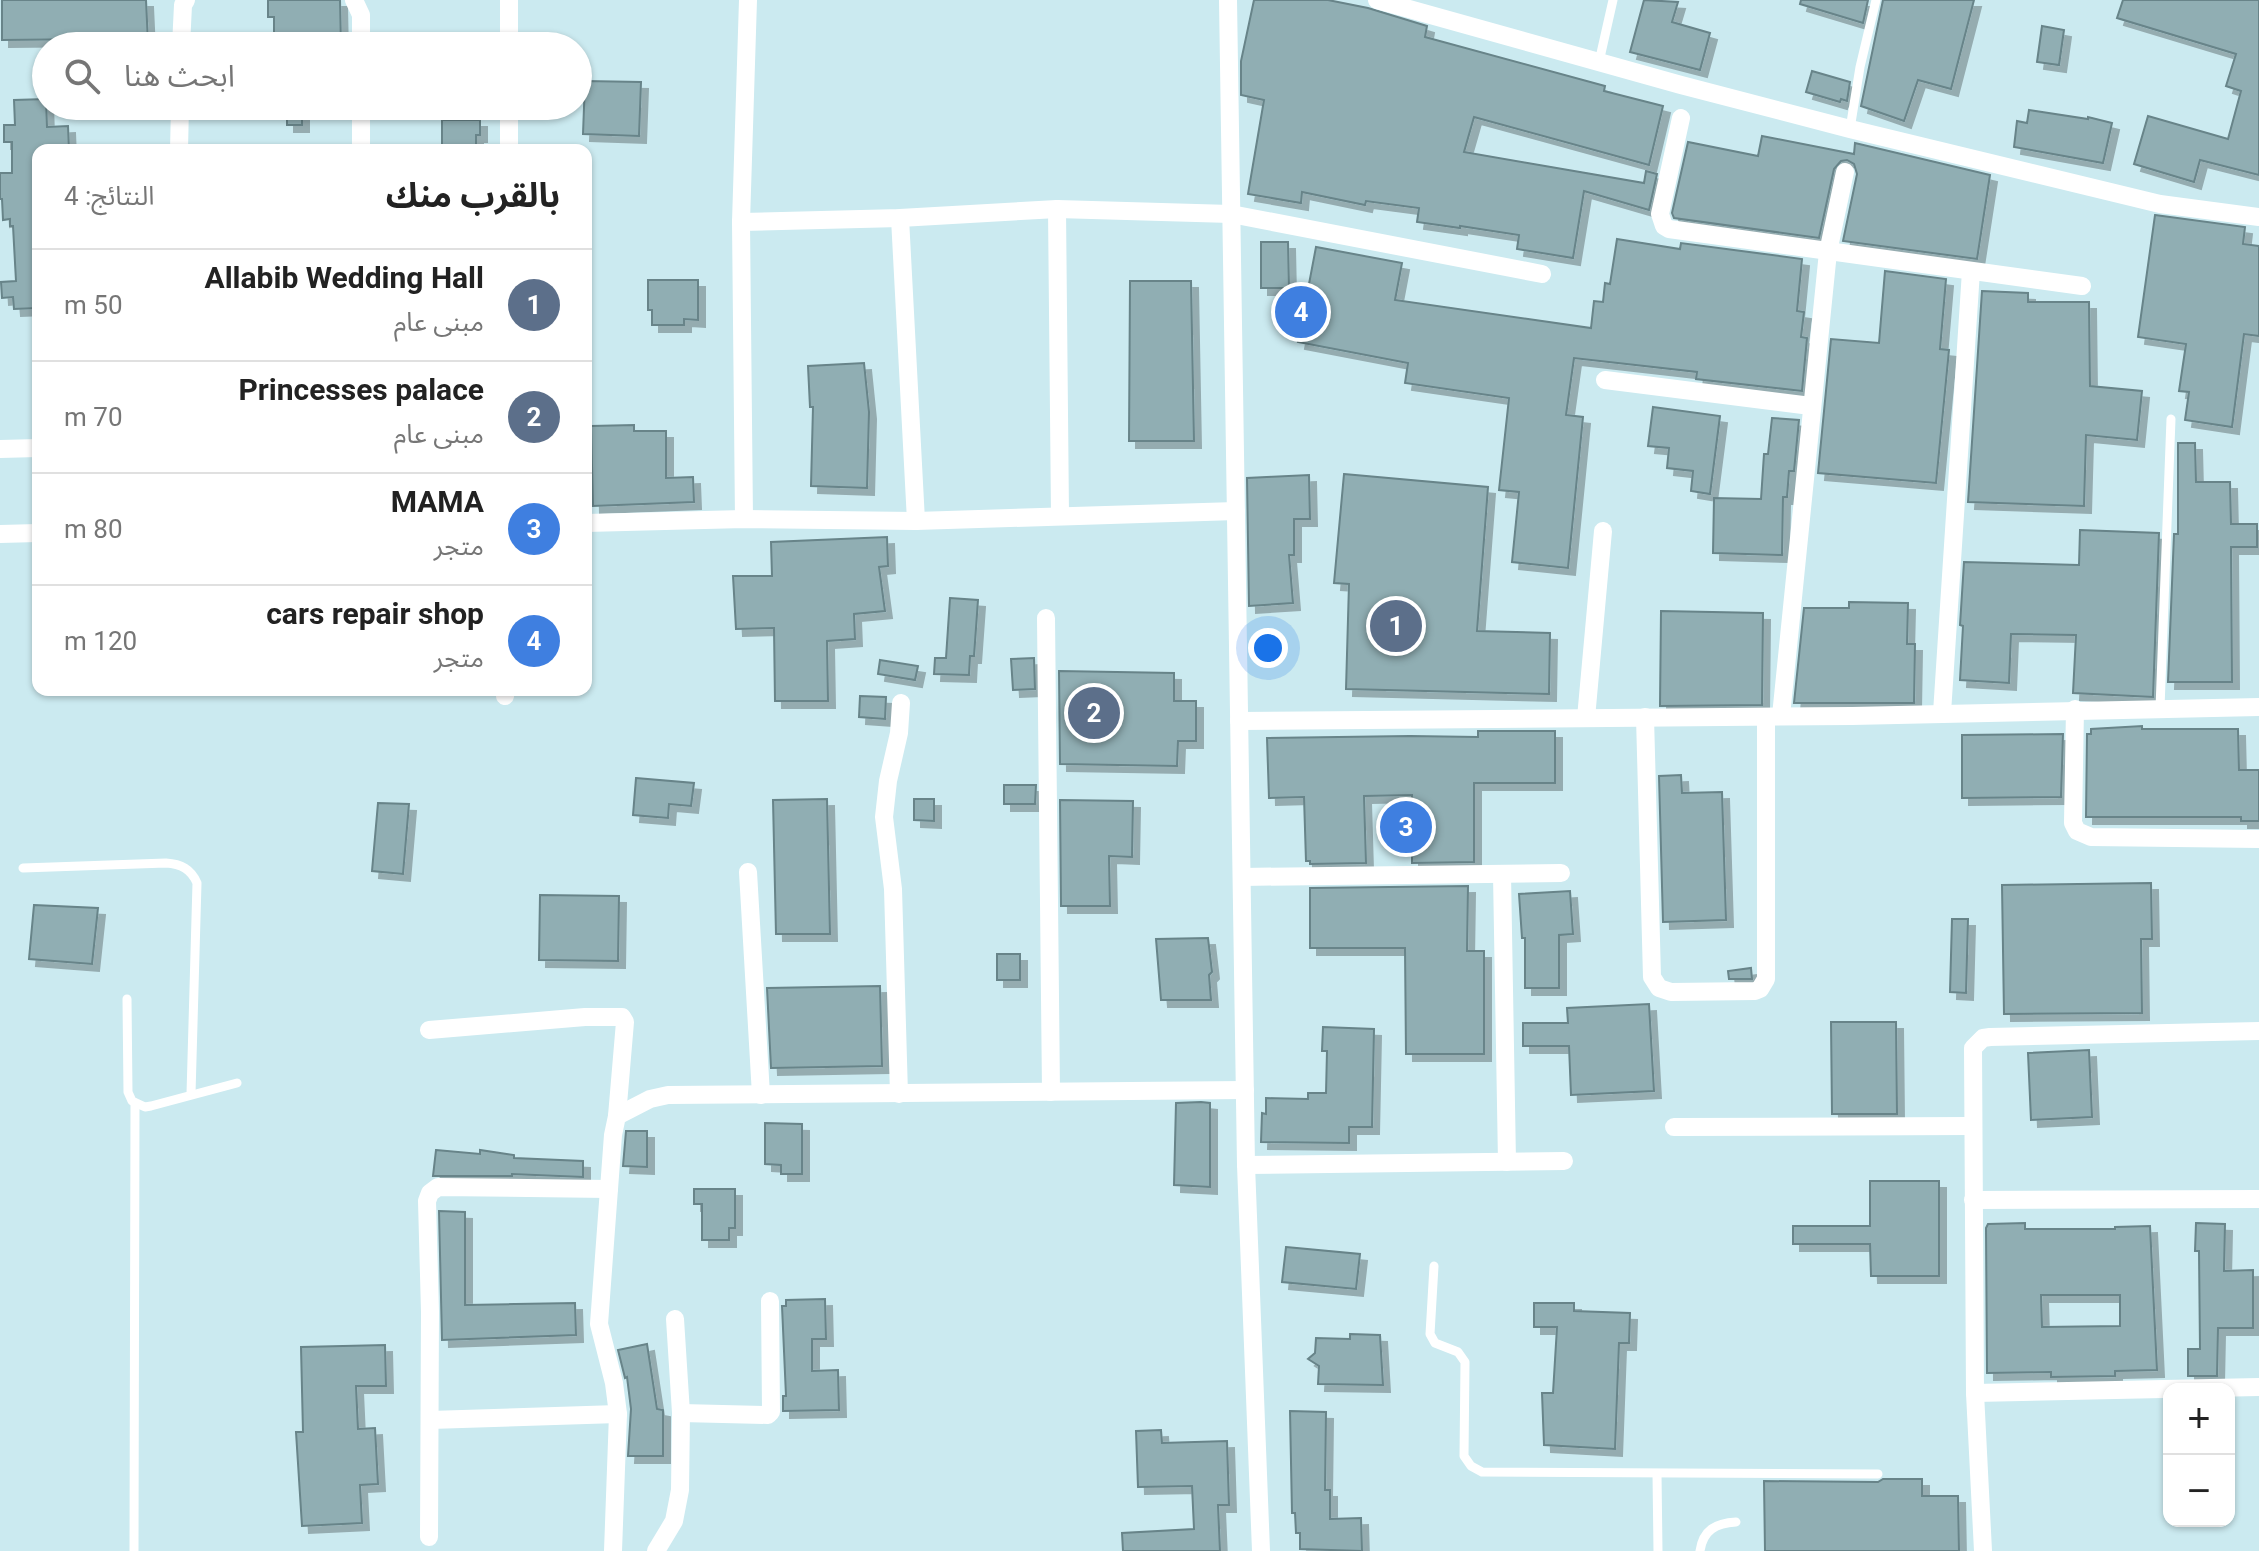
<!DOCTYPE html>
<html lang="ar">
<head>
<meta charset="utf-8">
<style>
	:root { --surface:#fff; --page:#f2f2f2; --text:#222; --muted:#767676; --line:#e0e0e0; --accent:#2563eb }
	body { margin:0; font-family:Roboto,"Noto Sans Arabic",sans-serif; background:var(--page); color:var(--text); direction:rtl }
	.controls { position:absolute; right:24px; bottom:24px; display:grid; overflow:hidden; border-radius:16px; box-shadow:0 2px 6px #0004 }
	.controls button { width:72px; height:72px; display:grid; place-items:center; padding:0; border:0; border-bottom:2px solid var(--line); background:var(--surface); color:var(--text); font:40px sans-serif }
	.you { position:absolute; left:1268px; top:648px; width:28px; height:28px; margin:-20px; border:6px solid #fff; border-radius:50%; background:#1a73e8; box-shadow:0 0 0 12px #1a73e833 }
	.badge { display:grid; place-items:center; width:52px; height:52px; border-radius:50%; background:var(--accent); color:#fff; font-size:26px; font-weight:700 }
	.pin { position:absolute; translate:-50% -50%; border:4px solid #fff; box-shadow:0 2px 8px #0006 }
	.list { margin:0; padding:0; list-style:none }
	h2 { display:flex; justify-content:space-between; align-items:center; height:104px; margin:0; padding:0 32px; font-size:34px }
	h2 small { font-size:26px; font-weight:400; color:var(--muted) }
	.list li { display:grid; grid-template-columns:52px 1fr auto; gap:24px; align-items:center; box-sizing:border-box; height:112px; padding:0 32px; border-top:2px solid var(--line) }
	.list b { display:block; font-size:30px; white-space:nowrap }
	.list p { margin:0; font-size:26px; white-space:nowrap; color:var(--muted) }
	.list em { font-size:26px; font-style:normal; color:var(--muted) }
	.icon { flex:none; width:44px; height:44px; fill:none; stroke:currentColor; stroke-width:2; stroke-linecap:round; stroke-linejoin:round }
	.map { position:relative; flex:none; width:2259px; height:1551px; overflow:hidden; direction:ltr }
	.search { position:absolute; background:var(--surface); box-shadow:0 2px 6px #0004; left:32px; top:32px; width:560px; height:88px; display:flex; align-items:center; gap:20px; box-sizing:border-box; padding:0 28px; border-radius:44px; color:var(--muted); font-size:30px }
	.panel { position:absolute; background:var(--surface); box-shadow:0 2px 6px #0004; left:32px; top:144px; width:560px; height:552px; border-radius:16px; direction:rtl }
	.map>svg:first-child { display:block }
	.building { fill:#90aeb3; stroke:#678489; stroke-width:2; fill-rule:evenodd; filter:url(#shadow) }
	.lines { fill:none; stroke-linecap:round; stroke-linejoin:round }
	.service { stroke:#fff; stroke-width:9 }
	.minor { stroke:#fff; stroke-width:18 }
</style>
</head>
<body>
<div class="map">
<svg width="2259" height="1551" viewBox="0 0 2259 1551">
	<defs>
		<filter id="shadow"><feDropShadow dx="7" dy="7" stdDeviation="0" flood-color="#0004"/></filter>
	</defs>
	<rect width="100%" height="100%" fill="#cbeaf0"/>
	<g class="building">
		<polygon points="2,0 146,0 148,43 100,44 99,39 2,40"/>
		<polygon points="268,0 340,0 341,46 274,46 274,17 268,17"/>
		<polygon points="1254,0 1328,0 1368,8 1427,26 1425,37 1605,86 1604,91 1663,106 1649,165 1474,117 1464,152 1644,183 1646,171 1657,174 1649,210 1584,191 1573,258 1517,249 1519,235 1460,226 1460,228 1417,222 1419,208 1366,201 1365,205 1302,192 1301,203 1248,194 1264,100 1241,95 1241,61"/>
		<polygon points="1644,0 1678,2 1672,22 1710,33 1700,70 1630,52"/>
		<polygon points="1801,0 1868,0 1863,23 1800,4"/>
		<polygon points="1883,0 1974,0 1951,89 1918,80 1904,121 1861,106"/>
		<polygon points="2123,0 2259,0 2259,175 2200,160 2194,182 2134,164 2148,116 2228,139 2241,91 2226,86 2236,54 2117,18"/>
		<polygon points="2042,26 2064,30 2059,65 2037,62"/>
		<polygon points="1812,71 1850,82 1847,101 1841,99 1840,102 1806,92"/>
		<polygon points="585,81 641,82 639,136 583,134"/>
		<polygon points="46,99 47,127 68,126 69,150 38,150 38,308 14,309 13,297 2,298 1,282 16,281 13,226 10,226 10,219 3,220 2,199 0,199 0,173 12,173 12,142 4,142 4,125 15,125 14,100"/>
		<rect x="287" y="106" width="15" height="19"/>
		<polygon points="2029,110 2088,119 2088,117 2112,123 2103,163 2014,147 2017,121 2027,123"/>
		<polygon points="442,120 480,120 480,135 476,135 476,150 442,150"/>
		<polygon points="1762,136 1854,154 1855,143 1990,175 1977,259 1843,241 1857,174 1854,164 1847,160 1841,161 1834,169 1819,238 1674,218 1672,213 1688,142 1758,156"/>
		<polygon points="2155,215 2245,227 2243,244 2259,246 2259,336 2244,334 2232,427 2185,420 2189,392 2179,391 2186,344 2138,337"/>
		<polygon points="1617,239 1680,249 1681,243 1802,259 1797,311 1804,312 1801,337 1807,338 1802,391 1696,379 1697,372 1574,358 1566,415 1583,417 1568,568 1512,562 1519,492 1499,490 1509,398 1405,383 1408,363 1298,342 1316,247 1402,263 1395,300 1591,328 1594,301 1603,302 1605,283 1610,284"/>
		<polygon points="1261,242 1288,242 1289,288 1261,288"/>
		<polygon points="1885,271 1946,279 1940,349 1949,350 1936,483 1818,473 1831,339 1879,343"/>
		<polygon points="648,280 698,280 698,320 684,319 684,325 652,325 652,310 648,310"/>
		<polygon points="1130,281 1191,281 1194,441 1129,441"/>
		<polygon points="1982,291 2028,293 2028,302 2089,302 2090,386 2142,391 2137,440 2086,435 2084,506 1968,502"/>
		<polygon points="864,363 869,412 867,488 811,486 813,407 810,407 808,366"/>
		<polygon points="1653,407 1720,416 1710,494 1691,491 1693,471 1667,468 1669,448 1648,446"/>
		<polygon points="1772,418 1799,420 1794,471 1789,471 1787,497 1783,497 1782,555 1713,553 1714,498 1761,499 1764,454 1768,454"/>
		<polygon points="634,425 634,431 666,431 666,478 693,477 694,502 593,506 591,426"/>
		<polygon points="2178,443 2195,443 2196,482 2230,482 2231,524 2257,524 2257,547 2231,547 2232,682 2168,682 2174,534 2178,534"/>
		<polygon points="1344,474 1488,487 1477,631 1550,633 1549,694 1346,689 1349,584 1334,583"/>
		<polygon points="1309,475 1310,519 1294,519 1294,555 1289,555 1293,603 1249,606 1247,478"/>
		<polygon points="2080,530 2159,533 2153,697 2073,693 2076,635 2011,634 2009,683 1960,680 1963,626 1960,625 1964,562 2079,565"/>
		<polygon points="887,537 888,566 879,567 885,611 854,614 855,639 827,641 828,701 775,701 774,628 736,629 733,576 772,576 771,542"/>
		<polygon points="950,598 978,600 974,656 970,656 969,675 934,674 935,658 946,658"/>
		<polygon points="1849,602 1908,603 1907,644 1915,644 1914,703 1794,703 1804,608 1849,608"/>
		<polygon points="1661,611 1763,613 1762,705 1660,706"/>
		<polygon points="1034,658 1035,689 1013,690 1011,659"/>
		<polygon points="880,660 918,666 915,680 878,674"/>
		<polygon points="1059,671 1174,673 1174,701 1196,701 1196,741 1178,741 1177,766 1060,764"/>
		<polygon points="860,696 886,697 885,719 859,717"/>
		<polygon points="2142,726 2142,729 2238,729 2239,770 2259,770 2259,821 2241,821 2241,817 2086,817 2087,734 2091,734 2091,729"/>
		<polygon points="1478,731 1555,731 1555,783 1474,783 1474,862 1412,863 1412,795 1364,796 1366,863 1310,864 1310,861 1306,861 1304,797 1269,798 1267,738 1410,736 1478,737"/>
		<polygon points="2063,734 2061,797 1962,798 1962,735"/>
		<polygon points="1681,775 1682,793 1722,792 1726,920 1663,922 1659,776"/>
		<polygon points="636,778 694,783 691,806 669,804 668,818 633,815"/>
		<polygon points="1004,785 1036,785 1035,804 1004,804"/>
		<polygon points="827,799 830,934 776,934 773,800"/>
		<polygon points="914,799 934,799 934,821 914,820"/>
		<polygon points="1060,800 1133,801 1132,857 1109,856 1110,906 1061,906"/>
		<polygon points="378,803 409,804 403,874 372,871"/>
		<polygon points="2151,883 2152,939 2141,939 2142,1013 2004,1014 2002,885"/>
		<polygon points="1468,886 1467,951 1484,951 1484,1054 1406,1054 1405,948 1310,948 1310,888"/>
		<polygon points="1570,891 1573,934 1559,935 1559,988 1525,988 1525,938 1522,938 1519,894"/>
		<polygon points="540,895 619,896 618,961 539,960"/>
		<polygon points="34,905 98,908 92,964 29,959"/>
		<polygon points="1952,919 1968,919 1966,993 1950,992"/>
		<polygon points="1208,938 1212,972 1209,975 1211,1000 1161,1000 1156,939"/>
		<rect x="997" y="954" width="23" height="26"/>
		<polygon points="1751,968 1752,979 1729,979 1728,971"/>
		<polygon points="880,986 882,1066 771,1068 767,988"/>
		<polygon points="1649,1004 1654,1091 1571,1095 1569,1046 1523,1046 1523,1023 1568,1023 1567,1008"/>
		<polygon points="1831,1022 1896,1022 1897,1114 1832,1114"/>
		<polygon points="1323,1027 1374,1029 1372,1127 1349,1127 1349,1143 1261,1142 1262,1113 1266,1114 1266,1098 1308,1099 1308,1093 1326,1093 1327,1051 1322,1051"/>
		<polygon points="2089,1050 2092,1117 2031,1120 2028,1053"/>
		<polygon points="1201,1102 1210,1103 1210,1187 1174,1185 1176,1103"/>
		<polygon points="765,1123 802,1124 802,1174 781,1174 781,1165 765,1164"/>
		<polygon points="626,1131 647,1131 647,1167 623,1166"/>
		<polygon points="436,1150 480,1154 480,1150 514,1155 514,1158 583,1161 583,1177 512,1174 512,1176 433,1176"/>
		<polygon points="1870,1181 1939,1181 1939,1276 1871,1276 1870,1244 1793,1244 1793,1226 1870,1226"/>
		<polygon points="694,1189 735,1189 735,1228 729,1228 729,1240 702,1240 702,1204 694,1204"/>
		<polygon points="439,1211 465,1212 465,1305 575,1303 576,1335 442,1340"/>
		<path d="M2025,1223v6h90v-2l35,-1 7,144 -42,1v5l-64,1v-5l-64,1 -1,-145 2,-4zM2041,1295h79v31l-78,1z"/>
		<polygon points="2196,1223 2225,1224 2224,1271 2253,1270 2253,1328 2218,1328 2217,1376 2188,1376 2188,1349 2200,1349 2199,1251 2195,1251"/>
		<polygon points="1286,1247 1360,1254 1356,1289 1282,1282"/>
		<polygon points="825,1299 826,1339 812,1339 812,1371 838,1370 839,1410 783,1411 783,1396 786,1396 782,1306 786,1306 786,1300"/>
		<polygon points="1534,1303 1574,1303 1574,1311 1630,1313 1629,1343 1619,1343 1615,1449 1544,1445 1542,1393 1553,1393 1557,1327 1534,1327"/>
		<polygon points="1350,1334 1380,1335 1383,1385 1318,1384 1319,1366 1308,1359 1315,1353 1316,1338 1350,1339"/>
		<polygon points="647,1344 657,1409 663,1410 663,1456 628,1456 631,1409 627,1377 625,1378 618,1350"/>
		<polygon points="385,1345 386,1386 356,1386 358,1429 375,1428 378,1484 360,1485 362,1523 302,1526 296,1432 303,1432 301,1347"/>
		<polygon points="1290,1411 1326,1412 1325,1490 1330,1490 1330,1519 1361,1518 1362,1551 1300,1549 1300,1533 1296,1533 1295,1513 1292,1513"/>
		<polygon points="1161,1430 1162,1443 1227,1441 1229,1505 1218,1505 1220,1551 1123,1551 1122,1533 1194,1529 1192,1486 1138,1487 1136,1431"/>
		<polygon points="1883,1479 1922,1479 1922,1496 1958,1496 1959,1551 1765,1551 1764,1481 1878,1482"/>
	</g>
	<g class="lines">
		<g class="service">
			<polyline points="1599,62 1613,0"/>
			<polyline points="1850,129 1860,67 1876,0"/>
			<polyline points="2160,708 2171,419"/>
			<path d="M23,868l143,-5c15,1 25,6 31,20l-6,211"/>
			<polyline points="127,999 128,1092 132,1101 145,1107 151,1106 237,1083"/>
			<polyline points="1434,1266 1430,1334 1435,1343 1458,1352 1465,1362 1464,1456 1471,1466 1482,1472 1878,1474"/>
			<polyline points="1657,1474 1658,1551"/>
			<polyline points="134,1551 135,1103"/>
			<path d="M1700,1551c3,-21 16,-28 36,-29"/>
		</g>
		<g class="minor">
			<polyline points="354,0 361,15 361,46"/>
			<polyline points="1228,0 1246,1165 1261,1551"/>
			<polyline points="1377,0 1681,85 1850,129 2160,204 2259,217"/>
			<polyline points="181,46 183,5 186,0"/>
			<polyline points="509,46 509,0"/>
			<polyline points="361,106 361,150"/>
			<polyline points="1681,118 1660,214 1664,226 1669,229 2082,286"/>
			<polyline points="179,150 180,106"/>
			<polyline points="509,150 509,106"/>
			<polyline points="1057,209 1060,515"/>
			<polyline points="900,218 916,521"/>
			<polyline points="741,222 900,218 1057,209 1231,214 1542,274"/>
			<polyline points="1605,380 1811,406"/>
			<polyline points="0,449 38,448"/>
			<polyline points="744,519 741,222 748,0"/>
			<polyline points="586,523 744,519 916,521 1236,511"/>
			<polyline points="0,534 38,533"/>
			<polyline points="1046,618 1051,1092"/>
			<polyline points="505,696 506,690"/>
			<polyline points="2075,709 2073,823 2077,831 2091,837 2259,839"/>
			<polyline points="1942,713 1971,271"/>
			<polyline points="1781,716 1828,252 1845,172"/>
			<polyline points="1645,717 1652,977 1659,988 1671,992 1755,991 1760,989 1766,979 1766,717"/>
			<polyline points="1586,718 1603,531"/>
			<polyline points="1239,721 1852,716 2259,707"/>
			<polyline points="748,872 761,1095"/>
			<polyline points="1502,874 1507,1162"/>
			<polyline points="1242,877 1561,873"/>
			<polyline points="429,1030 585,1017 622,1017 625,1022 617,1116"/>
			<polyline points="899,1094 893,889 884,817 888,781 899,733 901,703"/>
			<polyline points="1674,1127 1972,1126"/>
			<polyline points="1246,1165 1564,1161"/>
			<polyline points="1973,1200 2259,1199"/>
			<polyline points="1975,1393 2259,1387"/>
			<polyline points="681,1413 768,1415 771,1412 770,1301"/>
			<polyline points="430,1420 618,1414"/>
			<polyline points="429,1537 430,1312 427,1201 430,1193 438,1187 609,1189"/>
			<polyline points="613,1551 618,1414 614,1383 599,1324 613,1135 617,1116 650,1099 668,1095 1245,1090"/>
			<polyline points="656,1551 674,1521 680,1490 681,1413 675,1319"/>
			<polyline points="1983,1551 1975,1393 1973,1048 1983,1038 1990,1037 2259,1031"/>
		</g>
	</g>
</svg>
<div class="controls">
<button>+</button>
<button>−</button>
</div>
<div class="you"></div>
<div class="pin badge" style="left:1396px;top:626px;background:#5c6f8a">1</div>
<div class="pin badge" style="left:1094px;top:713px;background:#5c6f8a">2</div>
<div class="pin badge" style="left:1406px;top:827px;background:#3f7fe0">3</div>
<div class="pin badge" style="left:1301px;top:312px;background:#3f7fe0">4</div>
<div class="search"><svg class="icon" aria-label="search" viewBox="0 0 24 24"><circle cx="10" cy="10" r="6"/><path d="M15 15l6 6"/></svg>ابحث هنا</div>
<section class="panel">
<h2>بالقرب منك<small>النتائج: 4</small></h2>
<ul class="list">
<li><span class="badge" style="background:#5c6f8a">1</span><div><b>Allabib Wedding Hall</b><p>مبنى عام</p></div><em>50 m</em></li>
<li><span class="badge" style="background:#5c6f8a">2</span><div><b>Princesses palace</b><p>مبنى عام</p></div><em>70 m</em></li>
<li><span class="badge" style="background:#3f7fe0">3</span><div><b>MAMA</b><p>متجر</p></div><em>80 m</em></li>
<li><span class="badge" style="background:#3f7fe0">4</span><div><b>cars repair shop</b><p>متجر</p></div><em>120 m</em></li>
</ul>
</section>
</div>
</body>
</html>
